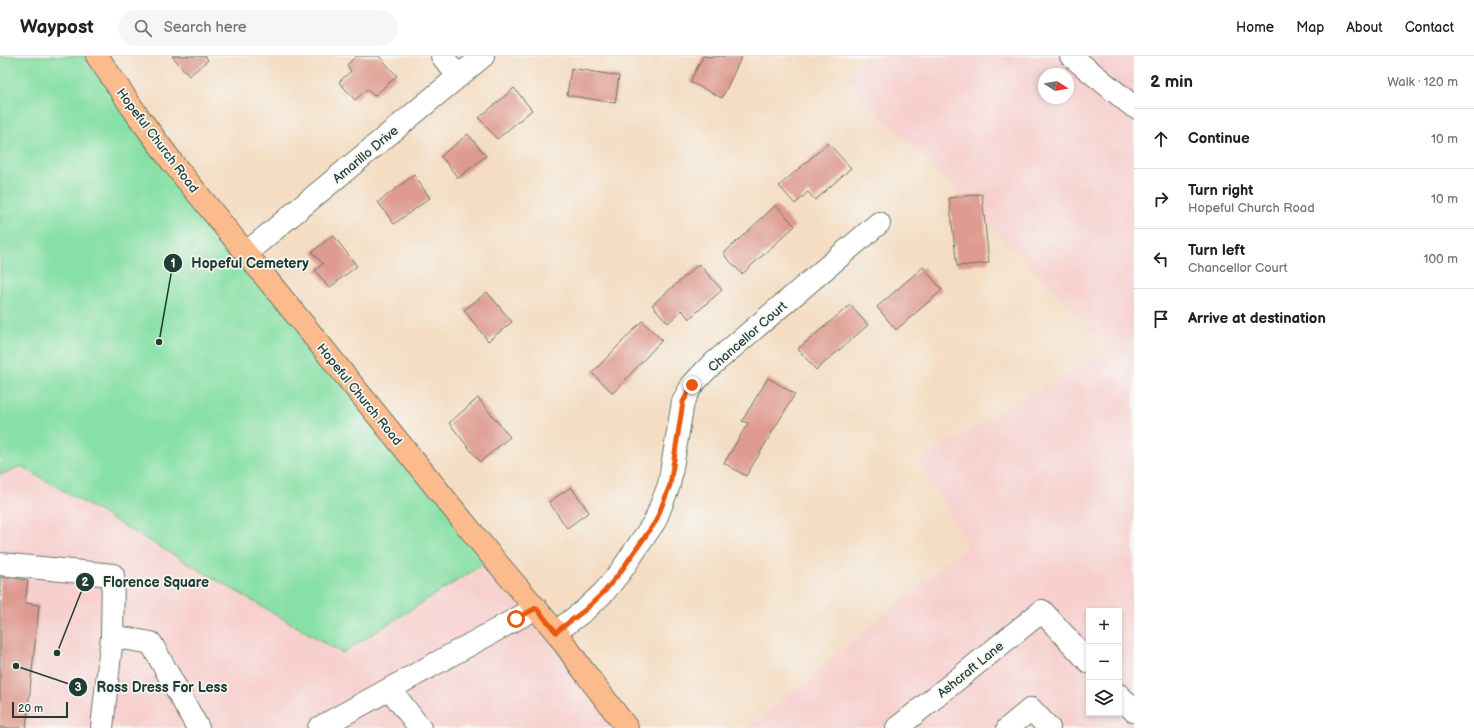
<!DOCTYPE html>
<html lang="en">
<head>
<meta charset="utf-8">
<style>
	:root { --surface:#fff; --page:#f6f6f6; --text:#202124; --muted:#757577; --line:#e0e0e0 }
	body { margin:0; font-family:"Balsamiq Sans",sans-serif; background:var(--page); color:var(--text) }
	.controls { position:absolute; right:12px; bottom:12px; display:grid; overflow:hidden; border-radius:0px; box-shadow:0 2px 6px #0003 }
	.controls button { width:36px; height:36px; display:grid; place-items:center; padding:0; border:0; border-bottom:1px solid var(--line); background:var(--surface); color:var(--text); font:20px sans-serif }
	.compass { position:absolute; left:1038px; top:12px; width:36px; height:36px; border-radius:50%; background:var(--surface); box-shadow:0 2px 6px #0003; rotate:101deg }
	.scale { position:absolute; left:12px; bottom:10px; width:56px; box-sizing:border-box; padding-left:4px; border:2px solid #1f3d34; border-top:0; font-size:11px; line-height:14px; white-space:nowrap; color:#1f3d34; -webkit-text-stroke:3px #f6f6f2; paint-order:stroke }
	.stop { position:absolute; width:12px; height:12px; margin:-9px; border:3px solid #ea580c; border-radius:50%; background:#fff }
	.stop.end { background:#ea580c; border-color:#fff; box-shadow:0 1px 4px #0008 }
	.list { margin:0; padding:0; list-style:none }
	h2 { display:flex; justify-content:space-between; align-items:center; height:52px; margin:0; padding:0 16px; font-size:17px }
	h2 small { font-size:13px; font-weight:400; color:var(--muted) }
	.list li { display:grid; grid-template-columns:26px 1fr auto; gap:12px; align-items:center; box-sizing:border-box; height:60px; padding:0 16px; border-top:1px solid var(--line) }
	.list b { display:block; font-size:15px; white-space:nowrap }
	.list p { margin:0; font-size:13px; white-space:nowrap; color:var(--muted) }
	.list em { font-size:13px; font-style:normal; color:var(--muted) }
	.icon { flex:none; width:22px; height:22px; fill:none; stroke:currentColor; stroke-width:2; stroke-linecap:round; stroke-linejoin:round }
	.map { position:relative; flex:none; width:1134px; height:672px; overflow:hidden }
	header { display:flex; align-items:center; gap:24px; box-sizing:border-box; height:56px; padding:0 20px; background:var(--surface); border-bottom:1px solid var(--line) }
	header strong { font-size:19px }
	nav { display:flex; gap:22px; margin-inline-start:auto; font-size:14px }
	.search { width:280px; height:36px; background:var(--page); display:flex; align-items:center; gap:10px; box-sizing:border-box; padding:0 14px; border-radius:22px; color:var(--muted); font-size:15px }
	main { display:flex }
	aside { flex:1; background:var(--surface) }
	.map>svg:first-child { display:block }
	.built { fill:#f7d0ce; fill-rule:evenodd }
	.green { fill:#87e0a5; stroke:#538e6c }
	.building { fill:#de9a8f }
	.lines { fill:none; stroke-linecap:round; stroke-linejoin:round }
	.minor-casing { stroke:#6a7566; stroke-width:24 }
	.major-casing { stroke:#6a7566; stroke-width:24 }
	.minor { stroke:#fff; stroke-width:22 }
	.major { stroke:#fbbb8c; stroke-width:22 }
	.route { stroke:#ea580c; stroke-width:5 }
	.labels { text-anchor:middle; stroke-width:3.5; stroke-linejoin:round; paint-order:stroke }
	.street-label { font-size:13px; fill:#1f3d34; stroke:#f6f6f2 }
	.leader { fill:none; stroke:#1f3d34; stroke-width:1.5 }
	.callout-dot { fill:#1f3d34; stroke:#f6f6f2; stroke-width:1.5 }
	.mark-label { font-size:12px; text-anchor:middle; font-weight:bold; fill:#fff }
	.callout-label { font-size:14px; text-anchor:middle; font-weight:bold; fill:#1f3d34; stroke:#f6f6f2; stroke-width:3.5; stroke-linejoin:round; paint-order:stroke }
</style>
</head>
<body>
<header>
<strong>Waypost</strong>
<div class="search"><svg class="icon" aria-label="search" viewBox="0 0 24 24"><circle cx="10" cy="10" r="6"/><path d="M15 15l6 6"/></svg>Search here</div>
<nav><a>Home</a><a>Map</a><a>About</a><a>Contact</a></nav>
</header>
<main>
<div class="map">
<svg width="1134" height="672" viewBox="0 0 1134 672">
	<rect width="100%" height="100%" fill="#f6f6f2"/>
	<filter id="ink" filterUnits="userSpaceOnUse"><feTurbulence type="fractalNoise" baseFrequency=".025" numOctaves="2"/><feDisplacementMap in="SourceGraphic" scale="8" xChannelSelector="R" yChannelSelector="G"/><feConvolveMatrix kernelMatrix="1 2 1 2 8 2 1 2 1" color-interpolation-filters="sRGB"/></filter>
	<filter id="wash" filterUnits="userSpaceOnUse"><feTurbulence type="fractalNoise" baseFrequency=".012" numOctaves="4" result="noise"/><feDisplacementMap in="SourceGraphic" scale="16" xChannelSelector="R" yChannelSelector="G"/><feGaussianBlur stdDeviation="0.9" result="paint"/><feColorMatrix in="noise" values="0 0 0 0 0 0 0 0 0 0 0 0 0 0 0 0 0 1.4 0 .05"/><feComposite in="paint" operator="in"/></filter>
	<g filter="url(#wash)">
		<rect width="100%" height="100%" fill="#f4ddc2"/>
		<g class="built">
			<path d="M865,0h269v672h-386l220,-183 -50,-84 192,-113 -264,-268zM1044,18h24v24h-24zM1089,555h30v102h-30z"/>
			<polygon points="21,410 342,597 493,502 627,672 0,672 0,419"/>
		</g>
		<polygon class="green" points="0,0 97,0 493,502 342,597 21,410 0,419"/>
		<g id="blocks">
			<g class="building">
				<polygon points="172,0 205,0 208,4 189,20"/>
				<polygon points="356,0 379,0 397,20 374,40 367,33 355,44 339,26 351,15 347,9"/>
				<polygon points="703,0 713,1 713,0 742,0 722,42 690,26"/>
				<polygon points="571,12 619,20 615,47 567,39"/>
				<polygon points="514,32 532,54 497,83 479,62"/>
				<polygon points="468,78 486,100 458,122 441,100"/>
				<polygon points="828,87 851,112 815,144 808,136 795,148 779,130"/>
				<polygon points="414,119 430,142 394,168 378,146"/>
				<polygon points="982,138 989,207 957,210 949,142"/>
				<polygon points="776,149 795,170 742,218 723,198"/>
				<polygon points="333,179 357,210 329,232 315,214 323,208 312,196"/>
				<polygon points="699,208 722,234 689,263 682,254 668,267 652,249"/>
				<polygon points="923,211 942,234 896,274 877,251"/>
				<polygon points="487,236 512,266 488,285 464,254"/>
				<polygon points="850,249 868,269 816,314 798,293"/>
				<polygon points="642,265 662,284 613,337 592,317"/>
				<polygon points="768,322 795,338 746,420 724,407 748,367 742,365"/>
				<polygon points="478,342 510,381 480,406 449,367"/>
				<polygon points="571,431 589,456 567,472 549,446"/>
				<polygon points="0,521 28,524 25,547 39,549 26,672 0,672"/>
			</g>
		</g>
	</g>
	<g filter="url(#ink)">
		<use href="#blocks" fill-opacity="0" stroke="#6a7566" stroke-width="1"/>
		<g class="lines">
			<defs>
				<g id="minor">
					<polyline points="442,0 458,20"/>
					<polyline points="1071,0 1134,51"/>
					<polyline points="246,197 483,0"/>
					<polyline points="0,508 113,519 112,580 102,672"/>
					<polyline points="556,576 585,554 604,536 621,515 655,465 669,429 683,346 692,329 708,312 879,167"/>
					<polyline points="112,580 151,587 198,672"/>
					<polyline points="390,633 420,672"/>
					<polyline points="1119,639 1134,655"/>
					<polyline points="319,672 536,552"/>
					<polyline points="897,672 1042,555 1089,606"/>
					<polyline points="1008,672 1031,653 1049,672"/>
				</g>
				<polyline id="major" points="97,0 138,60 172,106 493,502 556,576 583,614 627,672"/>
			</defs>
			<use href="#minor" class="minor-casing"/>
			<use href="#major" class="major-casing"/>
			<use href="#minor" class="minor"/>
			<use href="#major" class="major"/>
		</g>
	</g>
	<g class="lines" filter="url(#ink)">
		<polyline class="route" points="516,563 536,552 556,576 585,554 604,536 621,515 656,465 670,429 683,346 692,329"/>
	</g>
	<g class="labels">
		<g class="street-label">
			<text transform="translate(158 84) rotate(53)" y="5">Hopeful Church Road</text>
			<text transform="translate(365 98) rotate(-40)" y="5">Amarillo Drive</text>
			<text transform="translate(747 280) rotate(-41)" y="5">Chancellor Court</text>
			<text transform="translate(360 338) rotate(51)" y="5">Hopeful Church Road</text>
			<text transform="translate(970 613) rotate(-39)" y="5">Ashcraft Lane</text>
		</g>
	</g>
	<path class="leader" d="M159 286L173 207M57 597L85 526M16 610L78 631"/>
	<g class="callout-dot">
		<circle cx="159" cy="286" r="4"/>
		<circle cx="57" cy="597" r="4"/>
		<circle cx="16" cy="610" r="4"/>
		<circle cx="173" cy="207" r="10"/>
		<circle cx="85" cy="526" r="10"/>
		<circle cx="78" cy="631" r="10"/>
	</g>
	<g class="mark-label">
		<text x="173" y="211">1</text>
		<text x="85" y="530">2</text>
		<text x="78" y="635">3</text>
	</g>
	<g class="callout-label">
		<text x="250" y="212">Hopeful Cemetery</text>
		<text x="156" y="531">Florence Square</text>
		<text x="162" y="636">Ross Dress For Less</text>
	</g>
</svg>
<div class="controls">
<button>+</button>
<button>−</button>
<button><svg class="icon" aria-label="layers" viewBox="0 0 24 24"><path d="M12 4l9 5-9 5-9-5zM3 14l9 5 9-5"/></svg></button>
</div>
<svg class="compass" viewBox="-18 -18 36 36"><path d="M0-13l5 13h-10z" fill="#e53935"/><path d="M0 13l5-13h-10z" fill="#757577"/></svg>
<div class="scale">20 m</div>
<div class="stop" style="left:516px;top:563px"></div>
<div class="stop end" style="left:692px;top:329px"></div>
</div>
<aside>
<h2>2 min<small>Walk · 120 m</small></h2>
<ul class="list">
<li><svg class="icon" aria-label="ahead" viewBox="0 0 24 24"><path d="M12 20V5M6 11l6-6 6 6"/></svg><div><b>Continue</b></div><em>10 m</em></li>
<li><svg class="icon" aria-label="right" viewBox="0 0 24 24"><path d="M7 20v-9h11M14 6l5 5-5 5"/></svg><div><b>Turn right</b><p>Hopeful Church Road</p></div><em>10 m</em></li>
<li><svg class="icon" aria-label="left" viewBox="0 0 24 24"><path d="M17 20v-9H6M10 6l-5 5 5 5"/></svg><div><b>Turn left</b><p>Chancellor Court</p></div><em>100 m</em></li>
<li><svg class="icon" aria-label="arrive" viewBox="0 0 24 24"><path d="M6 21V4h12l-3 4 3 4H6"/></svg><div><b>Arrive at destination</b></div></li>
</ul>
</aside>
</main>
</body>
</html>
